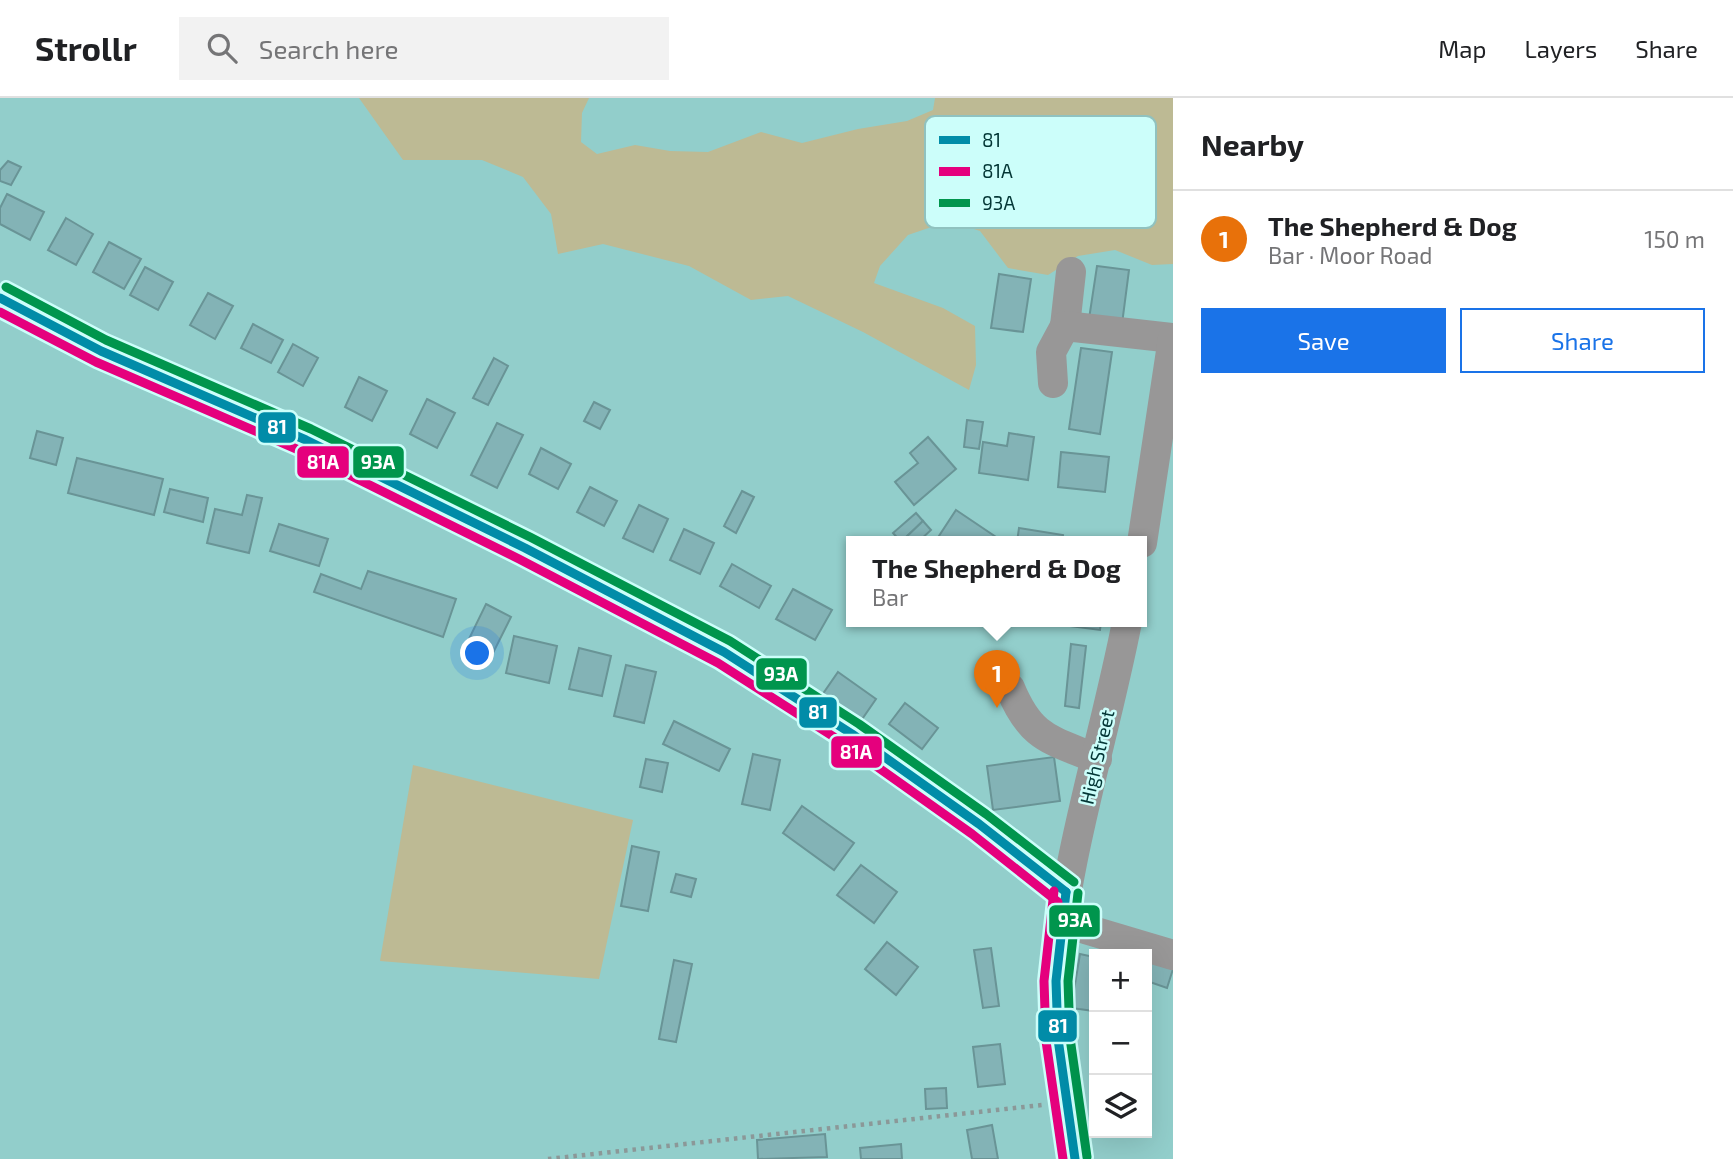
<!DOCTYPE html>
<html lang="en">
<head>
<meta charset="utf-8">
<style>
	:root { --surface:#fff; --page:#f2f2f2; --text:#202124; --muted:#757577; --line:#e0e0e0; --accent:#1a73e8 }
	body { margin:0; font-family:"Exo 2",sans-serif; background:var(--page); color:var(--text) }
	.controls { position:absolute; right:21px; bottom:21px; display:grid; overflow:hidden; border-radius:0px; box-shadow:0 7px 28px #0002 }
	.controls button { width:63px; height:63px; display:grid; place-items:center; padding:0; border:0; border-bottom:2px solid var(--line); background:var(--surface); color:var(--text); font:35px sans-serif }
	.you { position:absolute; left:478px; top:556px; width:24px; height:24px; margin:-18px; border:5px solid #fff; border-radius:50%; background:#1a73e8; box-shadow:0 0 0 10px #1a73e833 }
	.badge { display:grid; place-items:center; width:46px; height:46px; border-radius:50%; background:var(--accent); color:#fff; font-size:23px; font-weight:700 }
	.pin { position:absolute; translate:-50% -58px; filter:drop-shadow(0 2px 4px #0008) }
	.pin::after { content:''; position:absolute; top:37px; width:24px; height:21px; background:inherit; clip-path:polygon(0 0,100% 0,50% 100%) }
	.popup { position:absolute; left:846px; top:438px; width:301px; height:91px; box-sizing:border-box; display:grid; place-content:center; border-radius:0px; background:var(--surface); filter:drop-shadow(0 2px 5px #0005); font-size:23px; white-space:nowrap; color:var(--muted) }
	.popup b { font-size:26px; color:var(--text) }
	.popup::after { content:''; position:absolute; left:50%; top:100%; margin-left:-14px; border:14px solid transparent; border-top-color:var(--surface) }
	.list { margin:0; padding:0; list-style:none }
	h2 { display:flex; justify-content:space-between; align-items:center; height:91px; margin:0; padding:0 28px; font-size:30px }
	h2 small { font-size:23px; font-weight:400; color:var(--muted) }
	.list li { display:grid; grid-template-columns:46px 1fr auto; gap:21px; align-items:center; box-sizing:border-box; height:98px; padding:0 28px; border-top:2px solid var(--line) }
	.list b { display:block; font-size:26px; white-space:nowrap }
	.list p { margin:0; font-size:23px; white-space:nowrap; color:var(--muted) }
	.list em { font-size:23px; font-style:normal; color:var(--muted) }
	.actions { display:flex; gap:14px; padding:21px 28px }
	.actions a { flex:1; padding:16px 0; border:2px solid var(--accent); border-radius:0px; text-align:center; font-size:24px; color:var(--accent) }
	.actions .main { background:var(--accent); color:#fff }
	.icon { flex:none; width:38px; height:38px; fill:none; stroke:currentColor; stroke-width:2; stroke-linecap:round; stroke-linejoin:round }
	.map { position:relative; flex:none; width:1173px; height:1061px; overflow:hidden }
	header { display:flex; align-items:center; gap:42px; box-sizing:border-box; height:98px; padding:0 35px; background:var(--surface); border-bottom:2px solid var(--line) }
	header strong { font-size:33px }
	nav { display:flex; gap:38px; margin-inline-start:auto; font-size:24px }
	.search { width:490px; height:63px; background:var(--page); display:flex; align-items:center; gap:18px; box-sizing:border-box; padding:0 24px; border-radius:0px; color:var(--muted); font-size:26px }
	main { display:flex }
	aside { flex:1; background:var(--surface) }
	.map>svg:first-child { display:block }
	.green { fill:#bdba94 }
	.building { fill:#83b3b6; stroke:#699496; stroke-width:2 }
	.lines { fill:none; stroke-linecap:round; stroke-linejoin:round }
	.path { stroke:#8b9898; stroke-width:4.5; stroke-dasharray:3.5 5; stroke-linecap:butt }
	.minor { stroke:#989797; stroke-width:30 }
	.bus-1-casing { stroke:#ccfefa; stroke-width:14 }
	.bus-2-casing { stroke:#ccfefa; stroke-width:14 }
	.bus-3-casing { stroke:#ccfefa; stroke-width:14 }
	.bus-1 { stroke:#018ca8; stroke-width:9 }
	.bus-2 { stroke:#e5007d; stroke-width:9 }
	.bus-3 { stroke:#00954d; stroke-width:9 }
	.labels { text-anchor:middle; stroke-width:5; stroke-linejoin:round; paint-order:stroke }
	.street-label { font-size:19px; fill:#033635; stroke:#ccfefa }
	.key { fill:#ccfefa; stroke:#90c2bf; stroke-width:2 }
	.key-label { font-size:19px; fill:#033635 }
	.line-badge { stroke:#ccfefa; stroke-width:2.5 }
	.badge-label { font-size:19px; text-anchor:middle; font-weight:bold; fill:#fff }
</style>
</head>
<body>
<header>
<strong>Strollr</strong>
<div class="search"><svg class="icon" aria-label="search" viewBox="0 0 24 24"><circle cx="10" cy="10" r="6"/><path d="M15 15l6 6"/></svg>Search here</div>
<nav><a>Map</a><a>Layers</a><a>Share</a></nav>
</header>
<main>
<div class="map">
<svg width="1173" height="1061" viewBox="0 0 1173 1061">
	<rect width="100%" height="100%" fill="#92cecb"/>
	<g class="green">
		<polygon points="359,0 589,0 582,15 581,44 597,56 635,47 670,53 708,54 761,34 802,45 858,31 907,23 933,12 935,0 1173,0 1173,166 1152,167 1115,152 1078,158 1048,177 1008,170 980,133 949,123 908,137 880,168 874,185 943,210 975,228 976,267 969,292 863,234 788,198 751,202 689,168 603,146 558,156 551,116 523,79 482,62 403,62"/>
		<polygon points="413,667 633,722 599,881 380,863"/>
	</g>
	<g class="building">
		<polygon points="8,63 21,69 11,87 0,83 0,72"/>
		<polygon points="7,96 44,114 30,142 0,126 0,110"/>
		<polygon points="66,120 93,136 76,167 48,152"/>
		<polygon points="109,144 141,161 124,191 93,174"/>
		<polygon points="1097,168 1129,172 1122,226 1089,221"/>
		<polygon points="145,169 173,184 158,212 130,197"/>
		<polygon points="999,176 1031,181 1023,234 991,230"/>
		<polygon points="208,195 233,208 215,241 190,227"/>
		<polygon points="253,226 283,242 271,265 241,250"/>
		<polygon points="293,246 318,260 303,288 278,274"/>
		<polygon points="1081,250 1112,254 1100,336 1069,331"/>
		<polygon points="494,260 508,268 488,307 473,300"/>
		<polygon points="359,279 387,293 372,323 345,309"/>
		<polygon points="427,301 455,315 437,350 410,336"/>
		<polygon points="594,304 610,312 600,331 584,323"/>
		<polygon points="967,322 983,324 979,351 964,349"/>
		<polygon points="497,325 523,337 497,390 471,377"/>
		<polygon points="37,333 63,340 56,367 30,360"/>
		<polygon points="1009,335 1034,339 1028,382 979,375 983,344 1007,348"/>
		<polygon points="928,339 956,371 914,407 895,384 918,365 910,355"/>
		<polygon points="541,350 571,366 558,391 529,376"/>
		<polygon points="1061,354 1109,359 1105,394 1058,389"/>
		<polygon points="77,360 163,381 154,417 68,395"/>
		<polygon points="590,389 617,403 604,428 577,414"/>
		<polygon points="170,391 208,400 203,424 164,414"/>
		<polygon points="742,393 754,399 736,435 724,428"/>
		<polygon points="247,397 262,400 249,455 207,445 215,411 242,417"/>
		<polygon points="639,407 668,421 653,454 623,440"/>
		<polygon points="956,412 996,439 992,444 935,444"/>
		<polygon points="916,415 923,423 901,444 893,435"/>
		<polygon points="923,423 931,432 918,444 901,444"/>
		<polygon points="279,426 328,441 319,468 270,453"/>
		<polygon points="1019,430 1063,437 1062,444 1017,444"/>
		<polygon points="684,431 714,445 700,476 670,462"/>
		<polygon points="732,466 771,488 759,510 720,488"/>
		<polygon points="368,473 456,501 443,539 314,494 321,476 361,491"/>
		<polygon points="793,491 832,512 815,542 776,521"/>
		<polygon points="486,506 511,519 491,559 466,547"/>
		<polygon points="1070,524 1101,524 1100,532 1069,528"/>
		<polygon points="514,538 557,548 549,585 506,575"/>
		<polygon points="1071,546 1086,548 1079,610 1065,608"/>
		<polygon points="579,550 611,558 602,598 569,591"/>
		<polygon points="626,567 656,574 644,625 614,618"/>
		<polygon points="838,574 876,601 858,627 820,600"/>
		<polygon points="905,605 938,630 922,651 889,626"/>
		<polygon points="674,623 730,651 719,673 663,646"/>
		<polygon points="753,656 780,662 770,712 742,706"/>
		<polygon points="1054,659 1060,703 993,712 987,668"/>
		<polygon points="646,661 668,665 662,694 640,689"/>
		<polygon points="802,708 854,745 834,772 783,735"/>
		<polygon points="632,748 659,754 648,813 621,808"/>
		<polygon points="861,767 897,794 874,825 837,797"/>
		<polygon points="676,776 696,781 691,799 671,794"/>
		<polygon points="887,844 918,869 896,897 865,871"/>
		<polygon points="991,850 999,908 983,910 974,852"/>
		<polygon points="1080,856 1094,859 1094,913 1071,910"/>
		<polygon points="674,862 692,866 676,944 659,941"/>
		<polygon points="1147,862 1173,871 1167,890 1147,883"/>
		<polygon points="1000,946 1005,986 978,989 973,949"/>
		<polygon points="946,990 947,1010 926,1011 925,991"/>
		<polygon points="992,1027 998,1061 972,1061 967,1032"/>
		<polygon points="825,1036 827,1059 758,1061 757,1042"/>
		<polygon points="901,1046 902,1061 861,1061 860,1050"/>
	</g>
	<g class="lines">
		<polyline class="path" points="548,1061 1042,1007"/>
		<g class="minor">
			<polyline points="0,200 101,253 306,342 525,450 724,554 852,636 979,726 1066,794"/>
			<polyline points="1065,228 1071,174"/>
			<polyline points="1053,285 1051,254 1065,228 1173,240"/>
			<polyline points="1142,445 1173,240"/>
			<path d="M1010,590c21,51 40,51 87,71"/>
			<polyline points="1062,824 1173,857"/>
			<path d="M1075,1061c-8,-59 -23,-121 -19,-181 8,-119 48,-238 71,-356"/>
		</g>
		<defs>
			<g id="bus-1">
				<polyline points="0,200 101,253 306,342 525,450 724,554 852,636 979,726 1066,794"/>
				<polyline points="1066,794 1056,883 1058,941 1075,1061"/>
			</g>
			<g id="bus-2">
				<polyline points="0,214 96,264 301,353 519,461 718,565 845,646 972,736 1058,804"/>
				<polyline points="1054,793 1044,883 1046,943 1063,1061"/>
			</g>
			<g id="bus-3">
				<polyline points="6,189 106,242 311,331 530,439 730,543 859,626 986,716 1074,784"/>
				<polyline points="1078,795 1068,883 1070,940 1087,1059"/>
			</g>
		</defs>
		<use href="#bus-1" class="bus-1-casing"/>
		<use href="#bus-2" class="bus-2-casing"/>
		<use href="#bus-3" class="bus-3-casing"/>
		<use href="#bus-1" class="bus-1"/>
		<use href="#bus-2" class="bus-2"/>
		<use href="#bus-3" class="bus-3"/>
	</g>
	<g class="labels">
		<g class="street-label">
			<text transform="translate(1097 659) rotate(-77)" y="7">High Street</text>
		</g>
	</g>
	<rect x="925" y="18" width="231" height="112" rx="10" class="key"/>
	<rect x="939" y="38" width="31" height="8" fill="#018ca8"/>
	<rect x="939" y="69" width="31" height="9" fill="#e5007d"/>
	<rect x="939" y="101" width="31" height="8" fill="#00954d"/>
	<g class="key-label">
		<text x="982" y="49">81</text>
		<text x="982" y="80">81A</text>
		<text x="982" y="112">93A</text>
	</g>
	<g class="line-badge">
		<rect x="257" y="313" width="40" height="33" rx="7" fill="#018ca8"/>
		<rect x="296" y="347" width="54" height="34" rx="7" fill="#e5007d"/>
		<rect x="352" y="347" width="53" height="34" rx="7" fill="#00954d"/>
		<rect x="755" y="559" width="53" height="34" rx="7" fill="#00954d"/>
		<rect x="798" y="598" width="40" height="33" rx="7" fill="#018ca8"/>
		<rect x="830" y="637" width="53" height="34" rx="7" fill="#e5007d"/>
		<rect x="1048" y="806" width="53" height="34" rx="7" fill="#00954d"/>
		<rect x="1037" y="911" width="41" height="34" rx="7" fill="#018ca8"/>
	</g>
	<g class="badge-label">
		<text x="277" y="336">81</text>
		<text x="323" y="371">81A</text>
		<text x="378" y="371">93A</text>
		<text x="781" y="583">93A</text>
		<text x="818" y="621">81</text>
		<text x="856" y="661">81A</text>
		<text x="1075" y="829">93A</text>
		<text x="1058" y="935">81</text>
	</g>
</svg>
<div class="controls">
<button>+</button>
<button>−</button>
<button><svg class="icon" aria-label="layers" viewBox="0 0 24 24"><path d="M12 4l9 5-9 5-9-5zM3 14l9 5 9-5"/></svg></button>
</div>
<div class="you"></div>
<div class="pin badge" style="left:997px;top:610px;background:#e8710a">1</div>
<div class="popup"><b>The Shepherd &amp; Dog</b>Bar</div>
</div>
<aside>
<h2>Nearby<small></small></h2>
<ul class="list">
<li><span class="badge" style="background:#e8710a">1</span><div><b>The Shepherd &amp; Dog</b><p>Bar · Moor Road</p></div><em>150 m</em></li>
</ul>
<div class="actions"><a class="main">Save</a><a>Share</a></div>
</aside>
</main>
</body>
</html>
